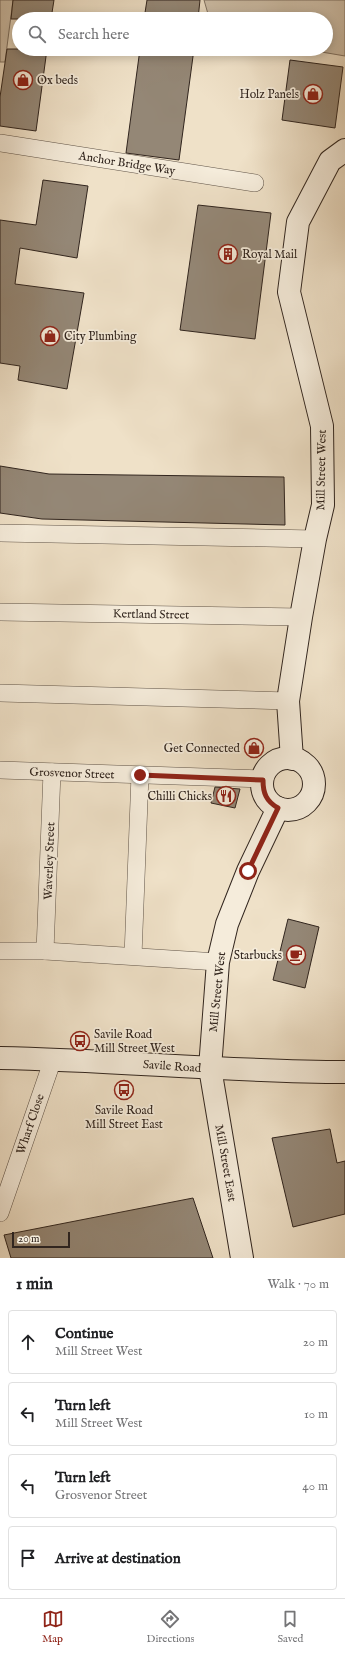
<!DOCTYPE html>
<html lang="en">
<head>
<meta charset="utf-8">
<style>
	:root { --surface:#fff; --page:#f2f2f2; --text:#202124; --muted:#757577; --line:#e0e0e0; --accent:#8f2418 }
	body { margin:0; font-family:"IM FELL English",serif; background:var(--page); color:var(--text) }
	.scale { position:absolute; left:12px; bottom:10px; width:58px; box-sizing:border-box; padding-left:4px; border:2px solid #31251e; border-top:0; font-size:11px; line-height:14px; white-space:nowrap; color:#31251e; -webkit-text-stroke:3px #f5ecdb; paint-order:stroke }
	.stop { position:absolute; width:12px; height:12px; margin:-9px; border:3px solid #8f2418; border-radius:50%; background:#fff }
	.stop.end { background:#8f2418; border-color:#fff; box-shadow:0 1px 4px #0008 }
	.list { margin:0; padding:0; list-style:none }
	h2 { display:flex; justify-content:space-between; align-items:center; height:52px; margin:0; padding:0 16px; font-size:17px }
	h2 small { font-size:13px; font-weight:400; color:var(--muted) }
	.list li { display:grid; grid-template-columns:26px 1fr auto; gap:12px; align-items:center; box-sizing:border-box; height:64px; margin:0 8px 8px; padding:0 8px; border:1px solid var(--line); border-radius:4px }
	.list b { display:block; font-size:15px; white-space:nowrap }
	.list p { margin:0; font-size:13px; white-space:nowrap; color:var(--muted) }
	.list em { font-size:13px; font-style:normal; color:var(--muted) }
	.icon { flex:none; width:22px; height:22px; fill:none; stroke:currentColor; stroke-width:2; stroke-linecap:round; stroke-linejoin:round }
	.map { position:relative; flex:none; width:345px; height:1258px; overflow:hidden }
	.search { position:absolute; background:var(--surface); box-shadow:0 2px 10px #0003; left:12px; right:12px; top:12px; height:44px; display:flex; align-items:center; gap:10px; box-sizing:border-box; padding:0 14px; border-radius:22px; color:var(--muted); font-size:15px }
	.sheet { height:340px; background:var(--surface) }
	nav { display:flex; justify-content:space-around; align-items:center; box-sizing:border-box; height:56px; border-top:1px solid var(--line); background:var(--surface); font-size:11px; color:var(--muted) }
	nav a { display:grid; justify-items:center; gap:2px }
	nav .on { color:var(--accent) }
	.map>svg:first-child { display:block }
	.green { fill:#cfc1ab; stroke:#807364 }
	.building { fill:#948776; stroke:#31251e }
	.lines { fill:none; stroke-linecap:round; stroke-linejoin:round }
	.street-casing { stroke:#605448; stroke-width:18 }
	.secondary-casing { stroke:#31251e; stroke-width:24 }
	.street { stroke:#f5ecdb; stroke-width:17 }
	.secondary { stroke:#f5ecdb; stroke-width:22 }
	.route { stroke:#8f2418; stroke-width:5 }
	.labels { text-anchor:middle; stroke-width:3.5; stroke-linejoin:round; paint-order:stroke }
	.poi-label { font-size:12px; fill:#31251e; stroke:#f5ecdb; text-anchor:start }
	.street-label { font-size:12px; fill:#31251e; stroke:#f5ecdb }
</style>
</head>
<body>
<div class="map">
<svg width="345" height="1258" viewBox="0 0 345 1258">
	<rect width="100%" height="100%" fill="#efe1c8"/>
	<filter id="stains"><feTurbulence type="fractalNoise" baseFrequency=".005" numOctaves="4"/><feColorMatrix values="0 0 0 0 .2 0 0 0 0 .09 0 0 0 0 .02 0 0 0 .5 -.17"/></filter>
	<radialGradient id="worn" r=".72"><stop offset=".6" stop-color="#630" stop-opacity="0"/><stop offset="1" stop-color="#630" stop-opacity=".3"/></radialGradient>
	<g class="green">
		<polygon points="0,0 13,0 5,62 0,62"/>
		<polygon points="204,0 345,0 345,56 304,49 326,49 326,19 252,19 208,14"/>
	</g>
	<g class="building">
		<polygon points="13,0 54,0 51,19 11,19"/>
		<polygon points="147,0 200,0 198,19 144,19"/>
		<polygon points="7,49 47,49 36,131 0,126 0,97"/>
		<polygon points="140,49 194,49 179,160 126,153"/>
		<polygon points="290,60 343,67 335,128 282,120"/>
		<polygon points="43,180 88,186 77,258 20,248 15,284 84,293 67,389 18,380 20,366 0,363 0,220 36,225"/>
		<polygon points="198,205 271,213 255,339 180,330"/>
		<polygon points="0,466 49,474 284,477 285,525 42,519 0,513"/>
		<polygon points="215,787 240,789 235,808 211,803"/>
		<polygon points="288,919 319,927 305,988 273,980"/>
		<polygon points="330,1129 337,1163 345,1161 345,1214 293,1227 272,1138"/>
		<polygon points="193,1198 213,1258 11,1258 4,1235"/>
	</g>
	<g class="lines">
		<defs>
			<g id="street">
				<polyline points="0,143 255,183"/>
				<polyline points="0,533 315,539"/>
				<polyline points="0,612 301,617"/>
				<polyline points="0,693 288,701"/>
				<polyline points="0,770 263,779"/>
				<polyline points="0,951 45,951 218,962"/>
				<polyline points="45,951 52,772"/>
				<polyline points="133,956 140,775"/>
				<polyline points="0,1213 53,1059"/>
			</g>
			<g id="secondary">
				<circle cx="288" cy="784" r="26"/>
				<polyline points="292,759 288,701 301,617 315,539 323,505 322,426 289,292 298,222 330,161 345,150"/>
				<path d="M0,1058c115,2 230,14 345,14"/>
				<polyline points="242,1258 210,1068 218,962 227,924 248,871 278,808"/>
			</g>
		</defs>
		<use href="#street" class="street-casing"/>
		<use href="#secondary" class="secondary-casing"/>
		<use href="#street" class="street"/>
		<use href="#secondary" class="secondary"/>
	</g>
	<g class="lines">
		<path class="route" d="M140,775l123,5c0,13 3,21 15,28l-30,63"/>
	</g>
	<defs>
		<symbol id="shop-ring" viewBox="-11 -11 22 22"><circle r="9.5" fill="#f5ecdb" stroke="#8f2418" stroke-width="1.5"/><path d="M-5-2.5h2.3a2.7 3.5 0 0 1 5.4 0H5L5.5 6h-11ZM-1.5-2.5h3a1.5 2.3 0 0 0-3 0Z" fill="#8f2418"/></symbol>
		<symbol id="building-ring" viewBox="-11 -11 22 22"><circle r="9.5" fill="#f5ecdb" stroke="#8f2418" stroke-width="1.5"/><path d="M-4-6H4V6H1V3H-1V6H-4ZM-2.5-4.3h1.7v1.8h-1.7ZM.8-4.3h1.7v1.8H.8ZM-2.5-1h1.7V.8h-1.7ZM.8-1h1.7V.8H.8Z" fill="#8f2418"/></symbol>
		<symbol id="restaurant-ring" viewBox="-11 -11 22 22"><circle r="9.5" fill="#f5ecdb" stroke="#8f2418" stroke-width="1.5"/><path d="M-5-6h1v4h1v-4h1v4h1v-4h1v5L-1.5 .5V6h-2V.5L-5-1ZM5-6V6H3V1.5H1.5Q1.5-4 5-6Z" fill="#8f2418"/></symbol>
		<symbol id="cafe-ring" viewBox="-11 -11 22 22"><circle r="9.5" fill="#f5ecdb" stroke="#8f2418" stroke-width="1.5"/><path d="M-5.5-4.5H6V0H3Q3 3.5 0 3.5H-2.5Q-5.5 3.5-5.5 0ZM3-3.2v2h1.7v-2ZM-6 4.5H4V6H-6Z" fill="#8f2418"/></symbol>
		<symbol id="bus-ring" viewBox="-11 -11 22 22"><circle r="9.5" fill="#f5ecdb" stroke="#8f2418" stroke-width="1.5"/><path d="M-5-6H5V4H4V6H2V4H-2V6H-4V4H-5ZM-3.5-4V0h7V-4ZM-3.5 1.2v1.5H-2V1.2ZM2 1.2v1.5H3.5V1.2Z" fill="#8f2418"/></symbol>
	</defs>
	<g fill-rule="evenodd">
		<use href="#shop-ring" x="12" y="69" width="22" height="22"/>
		<use href="#shop-ring" x="302" y="83" width="22" height="22"/>
		<use href="#building-ring" x="217" y="243" width="22" height="22"/>
		<use href="#shop-ring" x="39" y="325" width="22" height="22"/>
		<use href="#shop-ring" x="243" y="737" width="22" height="22"/>
		<use href="#restaurant-ring" x="215" y="785" width="22" height="22"/>
		<use href="#cafe-ring" x="285" y="944" width="22" height="22"/>
		<use href="#bus-ring" x="69" y="1030" width="22" height="22"/>
		<use href="#bus-ring" x="113" y="1079" width="22" height="22"/>
	</g>
	<g class="labels">
		<g class="poi-label">
			<text x="37" y="84">Ox beds</text>
			<text x="299" y="98" text-anchor="end">Holz Panels</text>
			<text x="242" y="258">Royal Mail</text>
			<text x="64" y="340">City Plumbing</text>
			<text x="240" y="752" text-anchor="end">Get Connected</text>
			<text x="212" y="800" text-anchor="end">Chilli Chicks</text>
			<text x="282" y="959" text-anchor="end">Starbucks</text>
			<text x="94" y="1038">Savile Road<tspan x="94" dy="14">Mill Street West</tspan></text>
			<text x="124" y="1114" text-anchor="middle">Savile Road<tspan x="124" dy="14">Mill Street East</tspan></text>
		</g>
		<g class="street-label">
			<text transform="translate(127 163) rotate(9)" y="4">Anchor Bridge Way</text>
			<text transform="translate(321 470) rotate(-89)" y="4">Mill Street West</text>
			<text transform="translate(151 614) rotate(1)" y="4">Kertland Street</text>
			<text transform="translate(72 773) rotate(2)" y="4">Grosvenor Street</text>
			<text transform="translate(49 861) rotate(-88)" y="4">Waverley Street</text>
			<text transform="translate(217 992) rotate(-84)" y="4">Mill Street West</text>
			<text transform="translate(172 1066) rotate(4)" y="4">Savile Road</text>
			<text transform="translate(30 1124) rotate(-71)" y="4">Wharf Close</text>
			<text transform="translate(226 1163) rotate(80)" y="4">Mill Street East</text>
		</g>
	</g>
	<rect width="100%" height="100%" filter="url(#stains)"/>
	<rect width="100%" height="100%" fill="url(#worn)"/>
</svg>
<div class="scale">20 m</div>
<div class="stop" style="left:248px;top:871px"></div>
<div class="stop end" style="left:140px;top:775px"></div>
<div class="search"><svg class="icon" aria-label="search" viewBox="0 0 24 24"><circle cx="10" cy="10" r="6"/><path d="M15 15l6 6"/></svg>Search here</div>
</div>
<section class="sheet">
<h2>1 min<small>Walk · 70 m</small></h2>
<ul class="list">
<li><svg class="icon" aria-label="ahead" viewBox="0 0 24 24"><path d="M12 20V5M6 11l6-6 6 6"/></svg><div><b>Continue</b><p>Mill Street West</p></div><em>20 m</em></li>
<li><svg class="icon" aria-label="left" viewBox="0 0 24 24"><path d="M17 20v-9H6M10 6l-5 5 5 5"/></svg><div><b>Turn left</b><p>Mill Street West</p></div><em>10 m</em></li>
<li><svg class="icon" aria-label="left" viewBox="0 0 24 24"><path d="M17 20v-9H6M10 6l-5 5 5 5"/></svg><div><b>Turn left</b><p>Grosvenor Street</p></div><em>40 m</em></li>
<li><svg class="icon" aria-label="arrive" viewBox="0 0 24 24"><path d="M6 21V4h12l-3 4 3 4H6"/></svg><div><b>Arrive at destination</b></div></li>
</ul>
</section>
<nav>
<a class="on"><svg class="icon" aria-label="map" viewBox="0 0 24 24"><path d="M3 6l6-2 6 2 6-2v14l-6 2-6-2-6 2zM9 4v14M15 6v14"/></svg>Map</a>
<a><svg class="icon" aria-label="directions" viewBox="0 0 24 24"><path d="M12 3l9 9-9 9-9-9zM9 14v-3h6M13 9l2 2-2 2"/></svg>Directions</a>
<a><svg class="icon" aria-label="saved" viewBox="0 0 24 24"><path d="M7 4h10v16l-5-4-5 4z"/></svg>Saved</a>
</nav>
</body>
</html>
